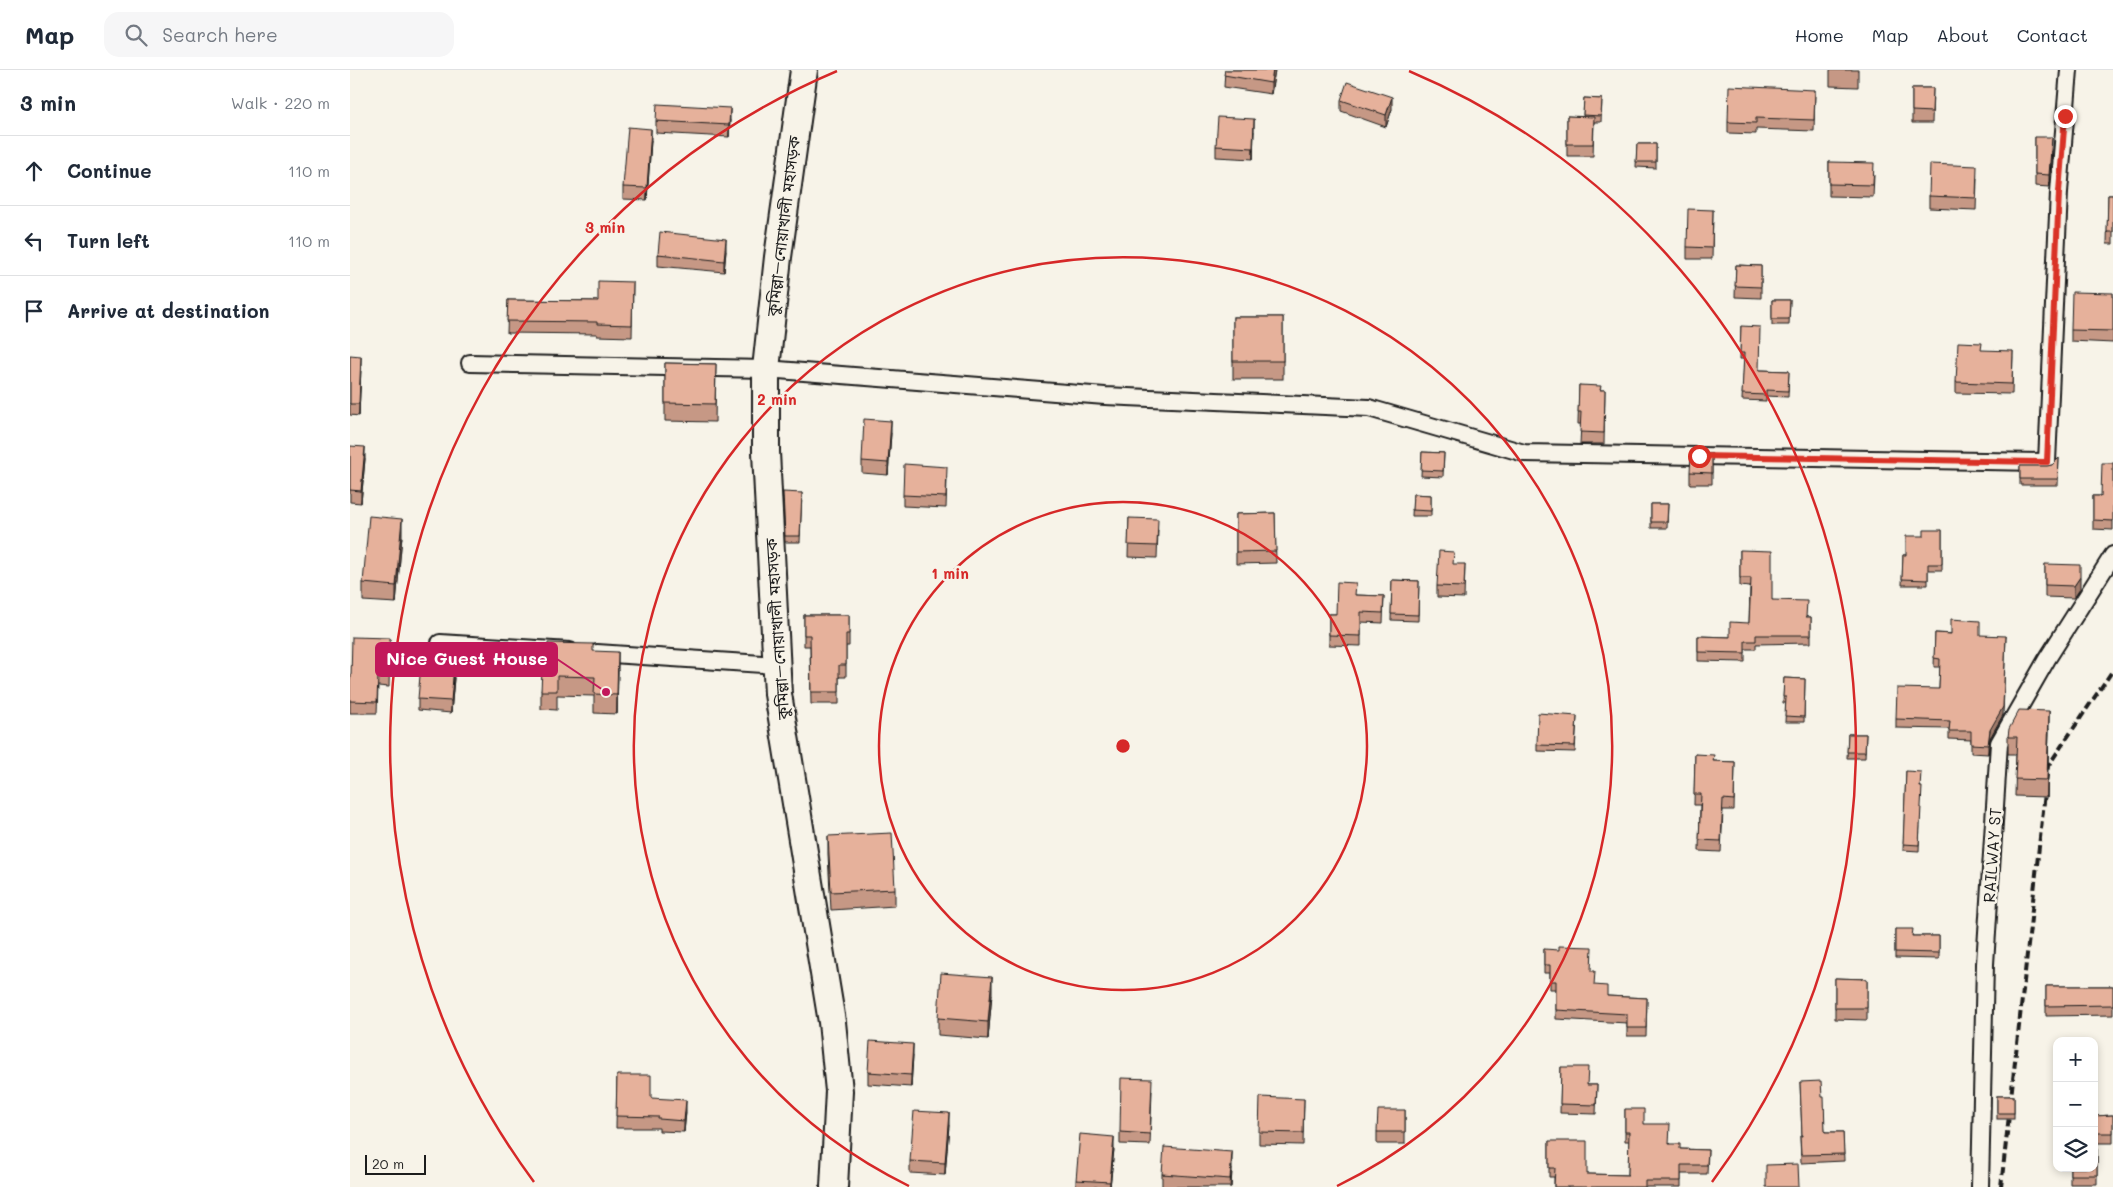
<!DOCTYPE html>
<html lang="en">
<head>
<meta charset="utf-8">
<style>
	:root { --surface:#fff; --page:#f6f6f7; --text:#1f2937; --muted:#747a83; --line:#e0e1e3 }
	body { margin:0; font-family:Mali,"Noto Sans Bengali",sans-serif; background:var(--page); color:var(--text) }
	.controls { position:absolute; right:15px; bottom:15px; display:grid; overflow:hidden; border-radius:10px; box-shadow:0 2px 8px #0003 }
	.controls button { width:45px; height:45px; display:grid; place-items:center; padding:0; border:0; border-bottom:1px solid var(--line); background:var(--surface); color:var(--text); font:25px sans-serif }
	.scale { position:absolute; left:15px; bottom:12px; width:61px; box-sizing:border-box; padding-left:5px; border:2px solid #1c1c1c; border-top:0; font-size:14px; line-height:18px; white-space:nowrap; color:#1c1c1c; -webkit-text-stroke:4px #f7f3e8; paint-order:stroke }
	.stop { position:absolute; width:15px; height:15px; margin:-11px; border:4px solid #d93025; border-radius:50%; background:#fff }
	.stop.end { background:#d93025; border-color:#fff; box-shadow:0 1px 5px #0008 }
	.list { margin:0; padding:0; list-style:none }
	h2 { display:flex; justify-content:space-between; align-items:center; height:65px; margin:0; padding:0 20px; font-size:21px }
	h2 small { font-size:16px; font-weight:400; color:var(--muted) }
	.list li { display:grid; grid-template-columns:32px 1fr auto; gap:15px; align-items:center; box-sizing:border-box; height:70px; padding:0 20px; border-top:1px solid var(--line) }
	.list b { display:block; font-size:19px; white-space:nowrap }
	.list em { font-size:16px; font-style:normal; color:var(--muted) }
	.icon { flex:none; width:28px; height:28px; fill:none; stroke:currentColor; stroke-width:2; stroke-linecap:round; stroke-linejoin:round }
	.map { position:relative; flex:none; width:1763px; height:1117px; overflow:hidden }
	header { display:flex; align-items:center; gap:30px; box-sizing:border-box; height:70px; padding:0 25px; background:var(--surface); border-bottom:1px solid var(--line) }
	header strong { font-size:24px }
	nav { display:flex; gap:28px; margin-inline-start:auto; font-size:18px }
	.search { width:350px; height:45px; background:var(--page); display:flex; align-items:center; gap:12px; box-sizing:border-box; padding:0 18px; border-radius:15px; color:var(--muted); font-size:19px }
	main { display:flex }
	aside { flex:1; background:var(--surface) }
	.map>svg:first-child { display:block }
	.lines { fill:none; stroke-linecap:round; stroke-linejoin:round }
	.minor-casing { stroke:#1c1c1c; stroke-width:20 }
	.trunk-casing { stroke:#1c1c1c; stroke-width:30 }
	.minor { stroke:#f7f3e8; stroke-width:16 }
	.trunk { stroke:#f7f3e8; stroke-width:26 }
	.rail { stroke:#1c1c1c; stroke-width:4; stroke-dasharray:8 4; stroke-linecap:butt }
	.wall { fill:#c69885; stroke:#1c1c1c }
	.shaded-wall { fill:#a17c6c; stroke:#1c1c1c }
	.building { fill:#e6b19b; stroke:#1c1c1c }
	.route { stroke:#d93025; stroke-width:6 }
	.ring { fill:none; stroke:#d62828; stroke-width:2.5 }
	.labels { text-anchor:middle; stroke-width:5; stroke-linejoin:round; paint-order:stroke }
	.street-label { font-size:16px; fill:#1c1c1c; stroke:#f7f3e8 }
	.centre { fill:#d62828; stroke:#f7f3e8; stroke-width:2.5 }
	.ring-label { font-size:15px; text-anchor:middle; font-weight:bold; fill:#d62828; stroke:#f7f3e8; stroke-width:5; stroke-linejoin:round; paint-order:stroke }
	.leader { fill:none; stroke:#c2185b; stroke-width:2 }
	.callout-dot { fill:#c2185b; stroke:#f7f3e8; stroke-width:2 }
	.callout { fill:#c2185b; stroke:#c2185b; stroke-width:2 }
	.callout-label { font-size:18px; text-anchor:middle; font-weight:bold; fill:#fff }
</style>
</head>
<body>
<header>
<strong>Map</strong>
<div class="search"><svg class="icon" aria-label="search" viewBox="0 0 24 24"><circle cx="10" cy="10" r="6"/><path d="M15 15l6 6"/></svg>Search here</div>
<nav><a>Home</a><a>Map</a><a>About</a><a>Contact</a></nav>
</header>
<main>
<aside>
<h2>3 min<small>Walk · 220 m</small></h2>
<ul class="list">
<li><svg class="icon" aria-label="ahead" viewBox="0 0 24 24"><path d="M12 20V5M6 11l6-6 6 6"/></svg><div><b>Continue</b></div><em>110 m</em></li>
<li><svg class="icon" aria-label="left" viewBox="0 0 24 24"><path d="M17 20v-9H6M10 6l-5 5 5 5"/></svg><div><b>Turn left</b></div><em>110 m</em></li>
<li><svg class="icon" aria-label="arrive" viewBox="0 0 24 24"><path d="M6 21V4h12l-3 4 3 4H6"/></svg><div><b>Arrive at destination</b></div></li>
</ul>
</aside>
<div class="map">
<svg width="1763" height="1117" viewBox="0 0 1763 1117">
	<rect width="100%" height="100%" fill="#f7f3e8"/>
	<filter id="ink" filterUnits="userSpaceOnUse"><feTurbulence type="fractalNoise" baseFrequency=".02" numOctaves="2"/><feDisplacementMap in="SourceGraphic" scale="10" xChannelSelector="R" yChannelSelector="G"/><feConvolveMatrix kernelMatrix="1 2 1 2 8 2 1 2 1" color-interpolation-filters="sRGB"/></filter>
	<g filter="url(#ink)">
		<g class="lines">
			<defs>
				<g id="minor">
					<polyline points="120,293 416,299 755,326 1019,338 1174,383 1697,392 1709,122 1719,0"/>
					<polyline points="90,573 220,581"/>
					<polyline points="247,583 426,595"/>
					<polyline points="1630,1117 1635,894 1649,673 1697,589 1763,485"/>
				</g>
				<polyline id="trunk" points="454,0 428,187 416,299 416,382 428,624 482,952 489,1021 484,1117"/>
			</defs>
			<use href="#minor" class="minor-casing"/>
			<use href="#trunk" class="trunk-casing"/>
			<use href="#minor" class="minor"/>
			<use href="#trunk" class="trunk"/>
			<polyline class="rail" points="1651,1117 1698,696 1763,600"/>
		</g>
		<g class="wall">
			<polygon points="875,0 925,0 921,24 874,17"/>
			<polygon points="1480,0 1508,0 1508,17 1480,16"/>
			<polygon points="1562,18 1583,18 1582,53 1562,53"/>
			<polygon points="1465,20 1464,61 1406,59 1406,64 1378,63 1378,52"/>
			<polygon points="1234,28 1252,29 1251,52 1244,52 1243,86 1217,86 1217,46 1233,47"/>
			<polygon points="991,30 1042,39 1036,57 991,41"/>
			<polygon points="380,50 379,67 306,63 306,51"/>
			<polygon points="904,61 903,89 866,87 866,76"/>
			<polygon points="1685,67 1702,79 1699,117 1685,116"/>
			<polygon points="301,70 297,130 273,129 273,117"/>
			<polygon points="1287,74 1306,74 1306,98 1286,97"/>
			<polygon points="1479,92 1524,105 1523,127 1479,126"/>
			<polygon points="1627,108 1626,140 1579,138 1579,126"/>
			<polygon points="1758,125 1763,125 1763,174 1757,174"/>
			<polygon points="1363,140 1362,189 1337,189 1337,177"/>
			<polygon points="376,181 374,202 308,196 308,184"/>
			<polygon points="1386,195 1411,196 1411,228 1385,227"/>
			<polygon points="283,212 282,267 247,266 247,264 157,263 158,230 248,231"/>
			<polygon points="1763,223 1763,273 1721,271 1721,260"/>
			<polygon points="1422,230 1440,230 1439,255 1422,255"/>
			<rect x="883" y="247" width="50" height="62"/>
			<polygon points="1391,256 1409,300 1439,301 1438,327 1416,326 1416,331 1392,330 1394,289 1390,289"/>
			<polygon points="1663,281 1662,324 1606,323 1606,312"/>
			<polygon points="0,285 11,297 9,346 0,345"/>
			<polygon points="315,293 366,294 365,352 315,351"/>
			<polygon points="1229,315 1251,320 1255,320 1254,374 1230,374 1231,354 1228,354"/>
			<polygon points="541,363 538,405 512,403 512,391"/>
			<polygon points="0,376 15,389 11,433 0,432"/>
			<polygon points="1072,382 1094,383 1093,407 1071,406"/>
			<polygon points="1362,384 1362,414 1340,414 1340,402"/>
			<polygon points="1709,388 1708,415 1670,415 1670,396 1697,396 1702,395"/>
			<polygon points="1763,393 1763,460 1743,459 1743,426 1751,426"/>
			<polygon points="597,409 596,438 553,436 553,425"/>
			<polygon points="452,423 450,472 435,472 433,428"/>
			<polygon points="1063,424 1081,425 1081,446 1062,446"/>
			<polygon points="1301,434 1318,434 1317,458 1301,458"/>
			<polygon points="925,443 926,493 886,494 886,444"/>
			<polygon points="779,448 808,460 807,488 778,487"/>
			<polygon points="1592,460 1592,500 1578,500 1578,515 1552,515 1553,485 1556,485 1574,466"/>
			<polygon points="52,466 46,533 13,531 13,513"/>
			<polygon points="1390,480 1422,530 1457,547 1461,547 1461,573 1406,574 1406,579 1395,579 1395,592 1348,591 1348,566 1380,567 1399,553 1400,517 1390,516"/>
			<polygon points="1115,494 1114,528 1087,527 1087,516"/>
			<polygon points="1695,494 1730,519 1724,528 1695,527"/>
			<polygon points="1042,510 1069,511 1068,551 1041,550"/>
			<polygon points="1005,525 1034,526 1033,553 1011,552 1011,576 979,575 979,544 986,544"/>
			<polygon points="454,545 499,545 499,576 496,576 496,607 489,607 489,634 461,634 460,576 454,576"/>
			<polygon points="1585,563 1630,565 1653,645 1640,668 1638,684 1621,683 1621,670 1599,669 1599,659 1546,658 1546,649 1589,619 1590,597 1584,597"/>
			<polygon points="40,568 39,617 28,616 27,643 0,643 0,608 1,608"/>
			<polygon points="243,581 268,600 267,644 244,643 244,626 207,625 207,640 191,639 191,621 197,600"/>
			<polygon points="104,608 101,643 68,640 68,629"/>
			<polygon points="1434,608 1455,609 1454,652 1435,652 1436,633 1433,633"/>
			<polygon points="1227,646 1225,682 1187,681 1187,675"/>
			<polygon points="1699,659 1697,727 1665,726 1666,684 1658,684 1658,667"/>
			<polygon points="1498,664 1516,664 1515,688 1497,688"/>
			<polygon points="1345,684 1364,691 1385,692 1384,740 1373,740 1371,782 1349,781 1350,735 1344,735"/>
			<polygon points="1556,701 1571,717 1569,781 1553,780"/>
			<polygon points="478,766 545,819 545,836 481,840 478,784"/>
			<polygon points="1545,859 1563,866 1589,866 1589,889 1545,888"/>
			<polygon points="1194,879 1241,901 1244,915 1257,926 1297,928 1296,966 1277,966 1277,953 1206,949 1206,919 1200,919 1200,903 1194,903"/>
			<polygon points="1485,908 1517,909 1517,950 1485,949"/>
			<polygon points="1696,916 1763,916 1763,945 1696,946"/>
			<polygon points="642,924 638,969 588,965 588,948"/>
			<polygon points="563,985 561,1017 518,1014 518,1002"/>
			<polygon points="1211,997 1238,1015 1247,1015 1246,1044 1210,1043"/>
			<polygon points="267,1005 301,1028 336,1042 334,1062 309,1061 309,1058 266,1058"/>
			<polygon points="1450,1012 1472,1027 1475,1062 1493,1062 1494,1091 1451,1093 1450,1066 1452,1066"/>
			<polygon points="802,1021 800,1075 770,1074 770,1062"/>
			<rect x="1647" y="1026" width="17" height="23"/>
			<polygon points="954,1029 953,1075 909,1074 909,1062"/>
			<polygon points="1275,1039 1320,1074 1330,1079 1358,1080 1357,1104 1331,1104 1331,1117 1204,1117 1204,1107 1199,1107 1199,1071 1237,1104 1278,1105 1279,1071 1275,1071"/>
			<polygon points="1055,1040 1055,1074 1027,1074 1027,1062"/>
			<polygon points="1763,1045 1763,1073 1747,1073 1747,1114 1720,1114 1720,1098 1744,1046"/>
			<polygon points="599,1055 595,1105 560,1103 560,1091"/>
			<polygon points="764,1079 760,1117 726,1117 726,1110"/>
			<polygon points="882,1099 881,1117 812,1117 812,1104"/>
		</g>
		<g class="shaded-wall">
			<polygon points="923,0 925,0 921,24 921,13"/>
			<polygon points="1042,27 1042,39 1036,57 1036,45"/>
			<polygon points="380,38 380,50 379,67 379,55"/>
			<polygon points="904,49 904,61 903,89 903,78"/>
			<polygon points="301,59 301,70 297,130 297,118"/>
			<polygon points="1702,67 1702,79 1699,117 1699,105"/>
			<polygon points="376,169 376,181 374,202 374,191"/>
			<polygon points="11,286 11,297 9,346 9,334"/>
			<polygon points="541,351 541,363 538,405 538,393"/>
			<polygon points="15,377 15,389 11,433 11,421"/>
			<polygon points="52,449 52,466 46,533 46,516"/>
			<polygon points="1730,507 1730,519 1724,528 1724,516"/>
			<polygon points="1656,566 1653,645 1640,668 1638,684 1638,675 1640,660"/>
			<polygon points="268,582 268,600 267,644 267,625"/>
			<polygon points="104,596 104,608 101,643 101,631"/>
			<polygon points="1699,641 1699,659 1697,727 1697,710"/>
			<polygon points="642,907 642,924 638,969 638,952"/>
			<polygon points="563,974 563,985 561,1017 561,1005"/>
			<polygon points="336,1030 336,1042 334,1062 334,1051"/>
			<polygon points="599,1043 599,1055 595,1105 595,1093"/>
			<polygon points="764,1067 764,1079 760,1117 760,1112"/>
			<polygon points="882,1082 882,1099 881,1117 880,1117"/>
		</g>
		<g class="building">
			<polygon points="875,0 923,0 921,13 874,5"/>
			<polygon points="997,12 1042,27 1036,45 991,30"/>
			<polygon points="1379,16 1465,20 1464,50 1406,48 1406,53 1378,52"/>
			<polygon points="1562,18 1583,18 1582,42 1562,41"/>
			<polygon points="1234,28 1252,29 1251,46 1233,45"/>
			<polygon points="307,34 380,38 379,55 306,51"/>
			<polygon points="1217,46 1244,47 1243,74 1217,74"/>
			<polygon points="868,47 904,49 903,78 866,76"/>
			<polygon points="278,57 301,59 297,118 273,117"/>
			<polygon points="1685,67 1702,67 1699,105 1685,104"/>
			<polygon points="1287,74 1306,74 1306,92 1286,92"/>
			<polygon points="1479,92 1524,93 1523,115 1479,114"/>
			<polygon points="1580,94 1627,96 1626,128 1579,126"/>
			<polygon points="1758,125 1763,125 1763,162 1757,162"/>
			<polygon points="1338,139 1363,140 1362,178 1337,177"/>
			<polygon points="310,162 376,169 374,191 308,184"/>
			<polygon points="1386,195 1411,196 1411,217 1385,216"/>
			<polygon points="248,211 283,212 282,255 247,254 247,252 157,251 158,230 248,231"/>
			<polygon points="1722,222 1763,223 1763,261 1721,260"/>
			<polygon points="1422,230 1440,230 1439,249 1422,249"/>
			<rect x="883" y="247" width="50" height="44"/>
			<polygon points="1391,256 1410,257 1409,300 1439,301 1438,321 1416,320 1416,325 1392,324 1394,283 1390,283"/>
			<polygon points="1608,272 1632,273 1631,280 1663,281 1662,314 1606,312"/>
			<polygon points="0,285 11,286 9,334 0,334"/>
			<polygon points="315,293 366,294 365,334 315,333"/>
			<polygon points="1229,315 1251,316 1250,320 1255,320 1254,363 1230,362 1231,342 1228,342"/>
			<polygon points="514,349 541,351 538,393 512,391"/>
			<polygon points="0,376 15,377 11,421 0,420"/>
			<polygon points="1072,382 1094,383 1093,401 1071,400"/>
			<polygon points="1341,384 1362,384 1362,403 1340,402"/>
			<polygon points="1709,388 1708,409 1670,409 1670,396 1697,396 1702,395"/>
			<polygon points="1752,393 1763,393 1763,451 1743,450 1743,426 1751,426"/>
			<polygon points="554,394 597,397 596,427 553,425"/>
			<polygon points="433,422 452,423 450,466 435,466"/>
			<polygon points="1063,424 1081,425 1081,441 1062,440"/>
			<polygon points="1301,434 1318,434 1317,452 1301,452"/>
			<polygon points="925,443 926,481 886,482 886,444"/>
			<polygon points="19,446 52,449 46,516 13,513"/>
			<polygon points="779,448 808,449 807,476 778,475"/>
			<polygon points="1574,460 1592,460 1592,494 1578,494 1578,510 1552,509 1553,485 1556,485 1556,466 1574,466"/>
			<polygon points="1390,480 1422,481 1422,530 1457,531 1456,547 1461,547 1461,565 1406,565 1406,571 1395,571 1395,583 1348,582 1348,566 1380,567 1380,552 1399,553 1401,508 1390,508"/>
			<polygon points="1089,481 1104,482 1103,494 1115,494 1114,517 1087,516"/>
			<polygon points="1695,494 1730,495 1730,507 1724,516 1695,515"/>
			<polygon points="1042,510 1069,511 1068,545 1041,544"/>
			<polygon points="987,512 1006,513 1005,525 1034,526 1033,543 1011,542 1011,566 979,565 979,544 986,544"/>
			<polygon points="454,545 499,545 499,564 496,564 496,595 489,595 489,622 461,622 460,565 454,565"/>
			<polygon points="1601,549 1630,551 1630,565 1656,566 1653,637 1640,660 1638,675 1621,674 1621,661 1599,661 1600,651 1546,649 1547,618 1589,619 1590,589 1584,588 1585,563 1601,564"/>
			<polygon points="2,567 40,568 39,605 28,605 27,632 0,631 0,608 1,608"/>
			<polygon points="198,573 243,574 243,581 268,582 267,625 244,624 245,607 207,606 207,621 191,621 192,600 197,600"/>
			<polygon points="71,594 104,596 101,631 68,629"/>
			<polygon points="1434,608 1455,609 1454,647 1435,646 1436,627 1433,627"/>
			<polygon points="1669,640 1699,641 1697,710 1665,709 1667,667 1658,667 1659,659"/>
			<polygon points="1188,643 1227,646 1225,676 1187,675"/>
			<polygon points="1498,664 1516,664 1515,682 1497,682"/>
			<polygon points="1345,684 1364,685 1363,691 1385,692 1384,730 1373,729 1371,771 1349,770 1351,724 1344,724"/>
			<polygon points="1556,701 1571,702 1570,717 1572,717 1569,775 1553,774"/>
			<polygon points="542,763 545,819 481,822 478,766"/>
			<polygon points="1545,859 1563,859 1562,866 1589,866 1589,883 1545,882"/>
			<polygon points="1209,876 1242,877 1241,901 1245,901 1244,915 1257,916 1257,926 1297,928 1296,958 1277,958 1277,944 1206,940 1206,911 1200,911 1200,895 1194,895 1194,879 1209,880"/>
			<polygon points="591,903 642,907 638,952 588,948"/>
			<polygon points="1485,908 1517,909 1517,938 1485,938"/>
			<polygon points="1696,916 1763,916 1763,935 1696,936"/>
			<polygon points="520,971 563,974 561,1005 518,1002"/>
			<polygon points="1211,997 1238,997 1237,1015 1247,1015 1246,1035 1210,1034"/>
			<polygon points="267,1005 301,1005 301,1028 336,1030 334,1051 309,1049 309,1047 266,1046"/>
			<polygon points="771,1008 802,1009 800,1064 770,1062"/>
			<polygon points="1471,1011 1472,1027 1474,1027 1475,1062 1493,1062 1494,1084 1451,1085 1450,1066 1452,1066 1450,1012"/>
			<rect x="1647" y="1026" width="17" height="17"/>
			<polygon points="910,1027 954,1029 953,1063 909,1062"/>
			<polygon points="1275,1039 1294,1039 1294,1054 1320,1054 1319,1074 1330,1074 1330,1079 1358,1080 1357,1095 1331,1095 1331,1111 1295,1111 1295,1117 1204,1117 1205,1098 1199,1098 1199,1071 1237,1071 1237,1104 1278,1105 1279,1062 1275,1062"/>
			<polygon points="1028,1040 1055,1040 1055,1062 1027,1062"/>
			<polygon points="564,1041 599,1043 595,1093 560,1091"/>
			<polygon points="1763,1045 1763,1063 1747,1063 1747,1105 1720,1105 1720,1098 1744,1098 1744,1046"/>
			<polygon points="730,1064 764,1067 760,1112 726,1110"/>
			<polygon points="814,1077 882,1082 880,1109 812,1104"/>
			<polygon points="1448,1094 1449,1117 1416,1117 1416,1095"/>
		</g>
	</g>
	<g class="lines" filter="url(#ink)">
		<polyline class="route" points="1349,386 1697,392 1709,122 1715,46"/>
	</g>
	<g class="ring">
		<circle cx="773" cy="676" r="244"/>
		<path d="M559 1116A489 489 0 1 1 987 1116"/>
		<path d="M184 1112A733 733 0 0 1 487 1M1059 1A733 733 0 0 1 1362 1112"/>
	</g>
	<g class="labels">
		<g class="street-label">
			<text transform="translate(433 156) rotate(-83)" y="6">কুমিল্লা–নোয়াখালী মহাসড়ক</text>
			<text transform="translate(427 559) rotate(-94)" y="6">কুমিল্লা–নোয়াখালী মহাসড়ক</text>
			<text transform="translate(1642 785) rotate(-86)" y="6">RAILWAY ST</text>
		</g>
	</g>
	<circle cx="773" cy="676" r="8" class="centre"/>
	<g class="ring-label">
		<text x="255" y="163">3 min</text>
		<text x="427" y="335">2 min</text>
		<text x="600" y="509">1 min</text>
	</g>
	<path class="leader" d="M256 622L207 589"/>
	<circle class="callout-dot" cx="256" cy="622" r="5"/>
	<rect class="callout" x="26" y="573" width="181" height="33" rx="5"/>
	<g class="callout-label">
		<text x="117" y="595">Nice Guest House</text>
	</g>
</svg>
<div class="controls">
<button>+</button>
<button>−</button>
<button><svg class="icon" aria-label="layers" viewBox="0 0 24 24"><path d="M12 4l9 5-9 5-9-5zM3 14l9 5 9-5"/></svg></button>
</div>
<div class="scale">20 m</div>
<div class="stop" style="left:1349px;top:386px"></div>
<div class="stop end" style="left:1715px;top:46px"></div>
</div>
</main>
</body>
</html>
